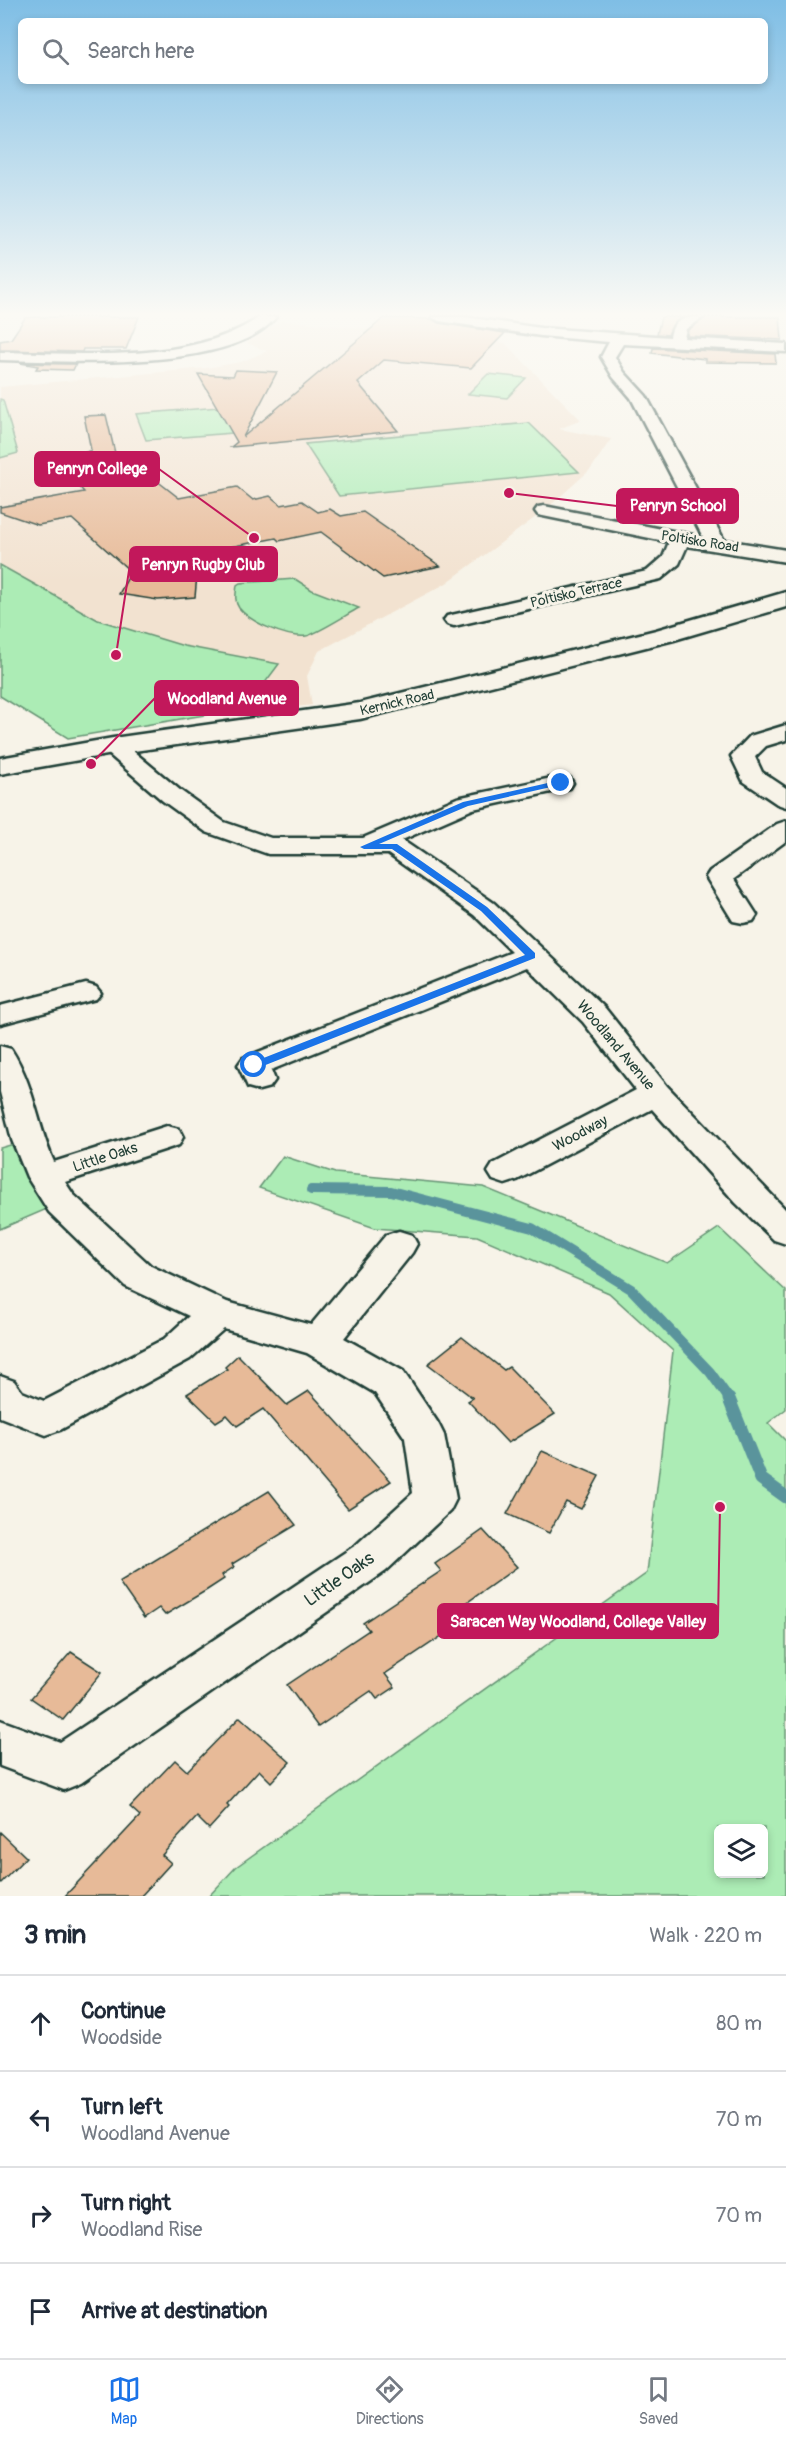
<!DOCTYPE html>
<html lang="en">
<head>
<meta charset="utf-8">
<style>
	:root { --surface:#fff; --page:#f2f2f3; --text:#1f2937; --muted:#747a83; --line:#e0e1e3; --accent:#1a73e8 }
	body { margin:0; font-family:Pangolin,sans-serif; background:var(--page); color:var(--text) }
	.controls { position:absolute; right:18px; bottom:18px; display:grid; overflow:hidden; border-radius:9px; box-shadow:0 3px 9px #0003 }
	.controls button { width:54px; height:54px; display:grid; place-items:center; padding:0; border:0; border-bottom:2px solid var(--line); background:var(--surface); color:var(--text); font:30px sans-serif }
	.stop { position:absolute; width:18px; height:18px; margin:-14px; border:4px solid #1a73e8; border-radius:50%; background:#fff }
	.stop.end { background:#1a73e8; border-color:#fff; box-shadow:0 2px 6px #0008 }
	.list { margin:0; padding:0; list-style:none }
	h2 { display:flex; justify-content:space-between; align-items:center; height:78px; margin:0; padding:0 24px; font-size:26px }
	h2 small { font-size:20px; font-weight:400; color:var(--muted) }
	.list li { display:grid; grid-template-columns:39px 1fr auto; gap:18px; align-items:center; box-sizing:border-box; height:96px; padding:0 24px; border-top:2px solid var(--line) }
	.list b { display:block; font-size:22px; white-space:nowrap }
	.list p { margin:0; font-size:20px; white-space:nowrap; color:var(--muted) }
	.list em { font-size:20px; font-style:normal; color:var(--muted) }
	.icon { flex:none; width:33px; height:33px; fill:none; stroke:currentColor; stroke-width:2; stroke-linecap:round; stroke-linejoin:round }
	.map { position:relative; flex:none; width:786px; height:1896px; overflow:hidden }
	.search { position:absolute; background:var(--surface); box-shadow:0 3px 9px #0003; left:18px; right:18px; top:18px; height:66px; display:flex; align-items:center; gap:15px; box-sizing:border-box; padding:0 21px; border-radius:9px; color:var(--muted); font-size:22px }
	.sheet { height:462px; background:var(--surface) }
	nav { display:flex; justify-content:space-around; align-items:center; box-sizing:border-box; height:84px; border-top:2px solid var(--line); background:var(--surface); font-size:16px; color:var(--muted) }
	nav a { display:grid; justify-items:center; gap:3px }
	nav .on { color:var(--accent) }
	.map>svg:first-child { display:block }
	.built { fill:#f2e2d0 }
	.green { fill:#acecb5; stroke:#669474; stroke-width:1.5; fill-rule:evenodd }
	.lines { fill:none; stroke-linecap:round; stroke-linejoin:round }
	.stream-far1 { stroke:#5a949c; stroke-width:10 }
	.stream { stroke:#5a949c; stroke-width:13 }
	.building { fill:#e7ba98; stroke:#1f3d34; stroke-width:1.5 }
	.minor-casing { stroke:#1f3d34; stroke-width:5 }
	.tertiary-casing { stroke:#1f3d34; stroke-width:5 }
	.minor { fill:#f7f3e8; fill-rule:evenodd }
	.tertiary { fill:#f7f3e8; fill-rule:evenodd }
	.route { fill:#1a73e8 }
	.labels { text-anchor:middle; stroke-width:6; stroke-linejoin:round; paint-order:stroke }
	.far-street-label { font-size:14px; fill:#1f3d34; stroke:#f7f3e8 }
	.street-label { font-size:15px; fill:#1f3d34; stroke:#f7f3e8 }
	.near-street-label { font-size:18px; fill:#1f3d34; stroke:#f7f3e8 }
	.leader { fill:none; stroke:#c2185b; stroke-width:2 }
	.callout-dot { fill:#c2185b; stroke:#f7f3e8; stroke-width:2 }
	.callout { fill:#c2185b; stroke:#c2185b; stroke-width:2 }
	.callout-label { font-size:16px; text-anchor:middle; font-weight:bold; fill:#fff }
</style>
</head>
<body>
<div class="map">
<svg width="786" height="1896" viewBox="0 0 786 1896">
	<rect width="100%" height="100%" fill="#f7f3e8"/>
	<filter id="ink" filterUnits="userSpaceOnUse"><feTurbulence type="fractalNoise" baseFrequency=".0167" numOctaves="2"/><feDisplacementMap in="SourceGraphic" scale="12" xChannelSelector="R" yChannelSelector="G"/><feConvolveMatrix kernelMatrix="1 2 1 2 8 2 1 2 1" color-interpolation-filters="sRGB"/></filter>
	<g filter="url(#ink)">
		<polygon class="built" points="282,320 505,343 581,420 559,429 611,439 591,469 544,511 445,584 319,651 307,676 312,705 246,713 279,664 184,646 98,620 0,565 0,387 206,368 241,362 267,351 247,343"/>
		<g class="green">
			<polygon points="488,374 526,378 507,398 468,394"/>
			<polygon points="0,399 3,400 18,453 0,458"/>
			<polygon points="219,407 232,433 146,440 136,414"/>
			<polygon points="529,423 579,472 339,496 305,444"/>
			<polygon points="0,565 98,620 184,646 279,664 246,708 68,738 0,696"/>
			<path d="M295,579l17,11 47,18c-10,5 -44,27 -53,28 -19,2 -55,-13 -67,-28 -5,-7 -3,-15 -2,-23l3,-2z"/>
			<polygon points="28,1140 61,1203 0,1229 0,1148"/>
			<path d="M283,1156l52,17 148,14 184,76 52,-35 67,63v118l-18,14 18,18v455h-577l27,-29 411,-294 26,-222 -64,-58 -132,-57 -102,-8 -116,-40zM718,1828h46v46h-46z"/>
		</g>
		<g class="lines">
			<polyline class="stream-far1" points="311,1190 391,1191 532,1228 631,1289 710,1372 730,1400"/>
			<polyline class="stream" points="729,1399 761,1479 786,1497"/>
		</g>
		<g class="building">
			<polygon points="35,317 139,317 126,349 83,349 82,352 0,350 0,341 11,339 25,318"/>
			<polygon points="661,317 684,317 673,324 668,335 657,334"/>
			<polygon points="706,317 780,317 782,340 687,336 688,330"/>
			<polygon points="384,318 432,319 439,323 505,333 471,368 384,360 358,383 398,431 231,447 237,442 198,374 233,376 236,370 277,372 243,437"/>
			<polygon points="653,348 775,354 776,363 705,362 705,359 652,353"/>
			<polygon points="20,363 65,364 76,364 73,370 36,369 38,366"/>
			<polygon points="106,415 115,453 140,474 147,473 179,498 237,487 253,500 270,496 281,505 302,501 318,512 330,509 341,516 363,512 440,566 383,578 321,532 279,541 276,538 199,553 195,597 158,600 119,594 131,572 72,519 38,525 0,512 0,507 84,492 58,464 91,450 84,416"/>
			<polygon points="462,1337 504,1370 509,1367 555,1414 508,1443 468,1401 473,1398 428,1364"/>
			<polygon points="238,1355 287,1405 309,1391 391,1481 348,1509 263,1409 237,1426 227,1415 216,1422 187,1394 227,1369 225,1367"/>
			<polygon points="542,1451 599,1476 581,1509 566,1502 549,1533 507,1514"/>
			<polygon points="269,1491 296,1525 232,1564 234,1567 222,1575 224,1579 207,1590 165,1615 159,1608 144,1618 119,1582"/>
			<polygon points="483,1530 517,1567 441,1621 449,1631 385,1674 395,1687 377,1699 371,1691 318,1727 287,1685 369,1630 363,1623 441,1571 435,1564"/>
			<polygon points="71,1652 102,1672 63,1720 31,1698"/>
			<polygon points="240,1717 290,1762 271,1782 259,1770 227,1805 229,1807 209,1829 197,1817 162,1855 171,1863 141,1896 65,1896 140,1816 130,1807 175,1760 187,1771"/>
			<polygon points="0,1832 26,1857 0,1884"/>
		</g>
		<g class="lines">
			<defs>
				<g id="minor">
					<path d="M260,317h16c-45,56 -209,44 -276,43v-8c83,1 189,13 260,-35z"/>
					<path d="M432,317h33l76,11 129,9c3,-19 17,-20 34,-20l-18,12 -2,9 102,6v8l-163,-8 -8,13 9,15 22,24 78,144 62,10v12l-99,-16 -8,18 -18,15 -207,47 -7,-2 -3,-4 3,-4 200,-45 16,-14 6,-15 -131,-27 -3,-4 3,-4 6,-1 159,31 -72,-139 -18,-21 -12,-20 8,-15 -68,-6 -102,-15z"/>
					<polygon points="786,725 786,740 766,746 755,757 762,772 786,788 786,807 777,804 743,781 731,756 750,736"/>
					<polygon points="113,739 121,741 181,791 224,822 271,838 363,838 457,798 561,776 570,778 573,783 570,788 473,809 402,840 494,903 605,1008 667,1086 786,1210 786,1244 774,1240 736,1203 652,1109 517,1180 505,1184 493,1180 488,1172 493,1164 636,1090 583,1022 527,967 271,1070 275,1080 270,1087 259,1090 248,1087 238,1065 243,1058 512,952 474,915 388,854 268,854 206,832 163,801 105,751 101,746 105,741"/>
					<polygon points="786,821 786,841 734,879 757,915 753,921 743,923 733,921 706,877 710,871 777,824"/>
					<polygon points="86,984 96,987 101,993 96,999 0,1024 0,1006"/>
					<path d="M0,1046l11,3c23,35 26,75 43,113l113,-36 12,3 4,8 -4,8 -114,37 8,12 78,72 76,36 84,23 75,-90 13,-4 13,4 5,9 -5,9 -68,85 59,33 35,52 6,12 12,64 -6,12 -64,60 -305,212 -17,7 -64,-24v-46l60,22 296,-197 57,-52 -8,-55 -30,-45 -68,-40 -83,-24 -34,30 -130,71 -14,5 -46,-18v-41l14,5 8,11 22,9 120,-62 25,-23 -64,-30 -76,-74 -22,-35 -15,-37 -12,-48z"/>
				</g>
				<polygon id="tertiary" points="786,592 786,607 674,640 360,719 113,754 0,774 0,758 113,738 360,703 656,630"/>
			</defs>
			<use href="#minor" class="minor-casing"/>
			<use href="#tertiary" class="tertiary-casing"/>
			<use href="#minor" class="minor"/>
			<use href="#tertiary" class="tertiary"/>
		</g>
	</g>
	<linearGradient id="sky" x2="0" y2="1"><stop stop-color="#7fbee5"/><stop offset="0.54" stop-color="#fbfaf5"/><stop offset="1" stop-color="#fbfaf5" stop-opacity="0"/></linearGradient>
	<rect width="786" height="582" fill="url(#sky)"/>
	<polygon class="route" points="561,780 566,783 564,784 468,806 379,844 397,844 487,907 535,953 535,958 258,1068 251,1068 251,1063 525,955 481,911 392,849 364,849 360,847 463,802"/>
	<g class="labels">
		<g class="far-street-label">
			<text transform="translate(700 541) rotate(9)" y="5">Poltisko Road</text>
			<text transform="translate(576 592) rotate(-13)" y="5">Poltisko Terrace</text>
			<text transform="translate(397 702) rotate(-13)" y="5">Kernick Road</text>
		</g>
		<g class="street-label">
			<text transform="translate(616 1045) rotate(50)" y="5">Woodland Avenue</text>
			<text transform="translate(580 1133) rotate(-28)" y="5">Woodway</text>
			<text transform="translate(105 1157) rotate(-18)" y="5">Little Oaks</text>
		</g>
		<g class="near-street-label">
			<text transform="translate(339 1579) rotate(-35)" y="6">Little Oaks</text>
		</g>
	</g>
	<path class="leader" d="M254 538L159 469M509 493L617 506M116 655L130 564M91 764L155 698M720 1507L718 1621"/>
	<g class="callout-dot">
		<circle cx="254" cy="538" r="6"/>
		<circle cx="509" cy="493" r="6"/>
		<circle cx="116" cy="655" r="6"/>
		<circle cx="91" cy="764" r="6"/>
		<circle cx="720" cy="1507" r="6"/>
	</g>
	<g class="callout">
		<rect x="35" y="452" width="124" height="34" rx="6"/>
		<rect x="617" y="489" width="121" height="34" rx="6"/>
		<rect x="130" y="547" width="147" height="34" rx="6"/>
		<rect x="155" y="681" width="143" height="34" rx="6"/>
		<rect x="438" y="1604" width="280" height="34" rx="6"/>
	</g>
	<g class="callout-label">
		<text x="97" y="474">Penryn College</text>
		<text x="678" y="511">Penryn School</text>
		<text x="203" y="570">Penryn Rugby Club</text>
		<text x="227" y="704">Woodland Avenue</text>
		<text x="578" y="1627">Saracen Way Woodland, College Valley</text>
	</g>
</svg>
<div class="controls">
<button><svg class="icon" aria-label="layers" viewBox="0 0 24 24"><path d="M12 4l9 5-9 5-9-5zM3 14l9 5 9-5"/></svg></button>
</div>
<div class="stop" style="left:254px;top:1065px"></div>
<div class="stop end" style="left:561px;top:783px"></div>
<div class="search"><svg class="icon" aria-label="search" viewBox="0 0 24 24"><circle cx="10" cy="10" r="6"/><path d="M15 15l6 6"/></svg>Search here</div>
</div>
<section class="sheet">
<h2>3 min<small>Walk · 220 m</small></h2>
<ul class="list">
<li><svg class="icon" aria-label="ahead" viewBox="0 0 24 24"><path d="M12 20V5M6 11l6-6 6 6"/></svg><div><b>Continue</b><p>Woodside</p></div><em>80 m</em></li>
<li><svg class="icon" aria-label="left" viewBox="0 0 24 24"><path d="M17 20v-9H6M10 6l-5 5 5 5"/></svg><div><b>Turn left</b><p>Woodland Avenue</p></div><em>70 m</em></li>
<li><svg class="icon" aria-label="right" viewBox="0 0 24 24"><path d="M7 20v-9h11M14 6l5 5-5 5"/></svg><div><b>Turn right</b><p>Woodland Rise</p></div><em>70 m</em></li>
<li><svg class="icon" aria-label="arrive" viewBox="0 0 24 24"><path d="M6 21V4h12l-3 4 3 4H6"/></svg><div><b>Arrive at destination</b></div></li>
</ul>
</section>
<nav>
<a class="on"><svg class="icon" aria-label="map" viewBox="0 0 24 24"><path d="M3 6l6-2 6 2 6-2v14l-6 2-6-2-6 2zM9 4v14M15 6v14"/></svg>Map</a>
<a><svg class="icon" aria-label="directions" viewBox="0 0 24 24"><path d="M12 3l9 9-9 9-9-9zM9 14v-3h6M13 9l2 2-2 2"/></svg>Directions</a>
<a><svg class="icon" aria-label="saved" viewBox="0 0 24 24"><path d="M7 4h10v16l-5-4-5 4z"/></svg>Saved</a>
</nav>
</body>
</html>
